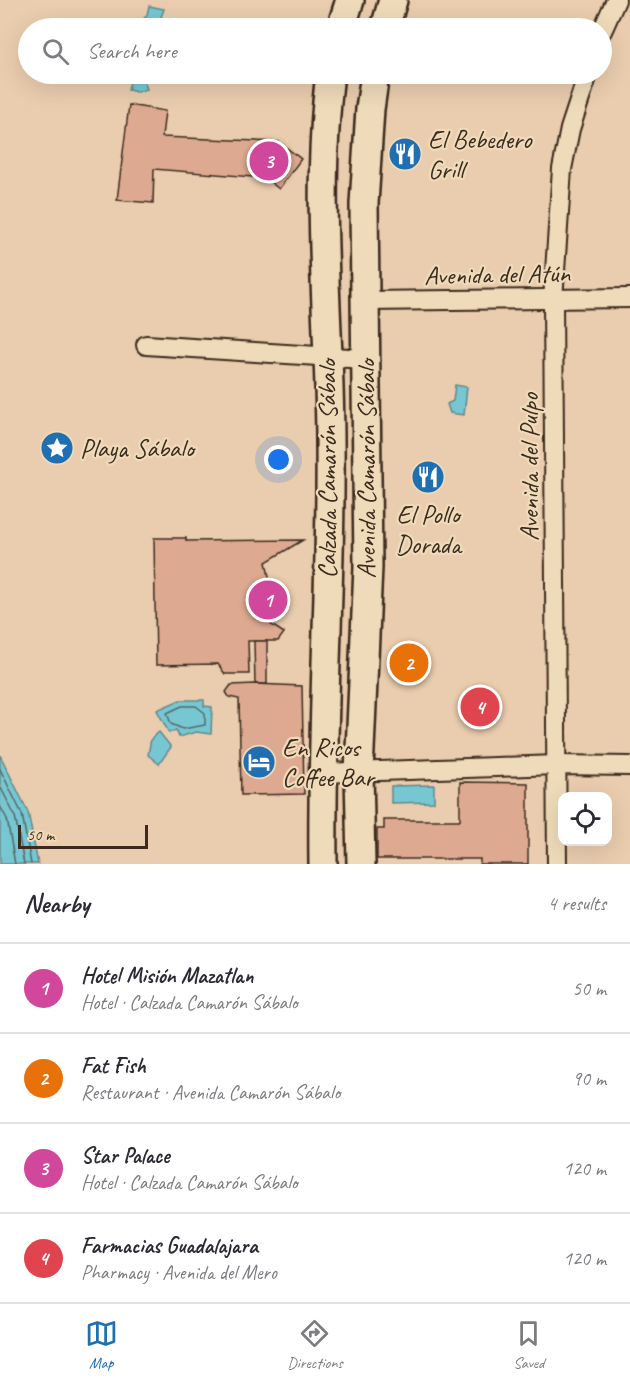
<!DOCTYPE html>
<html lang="en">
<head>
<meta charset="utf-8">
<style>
	:root { --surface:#fff; --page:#f2f2f3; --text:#2b2b33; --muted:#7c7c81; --line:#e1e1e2; --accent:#1f6fb2 }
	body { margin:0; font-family:Caveat,sans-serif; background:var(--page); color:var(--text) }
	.controls { position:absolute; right:18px; bottom:18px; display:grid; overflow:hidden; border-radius:12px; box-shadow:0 6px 24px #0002 }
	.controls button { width:54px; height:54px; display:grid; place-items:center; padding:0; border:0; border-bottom:2px solid var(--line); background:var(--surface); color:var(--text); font:30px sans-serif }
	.scale { position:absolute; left:18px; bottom:15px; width:130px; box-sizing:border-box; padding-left:6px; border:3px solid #3b2a1e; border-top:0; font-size:16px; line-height:21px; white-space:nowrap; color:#3b2a1e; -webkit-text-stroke:4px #efdbb9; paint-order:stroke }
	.you { position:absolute; left:279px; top:460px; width:21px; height:21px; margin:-15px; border:4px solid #fff; border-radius:50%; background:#1a73e8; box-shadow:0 0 0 9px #1a73e833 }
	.badge { display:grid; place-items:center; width:39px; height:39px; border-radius:50%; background:var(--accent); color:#fff; font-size:20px; font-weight:700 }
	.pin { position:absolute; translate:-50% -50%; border:3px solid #fff; box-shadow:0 2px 6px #0006 }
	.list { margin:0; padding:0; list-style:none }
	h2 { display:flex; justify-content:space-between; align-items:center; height:78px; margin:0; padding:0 24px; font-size:26px }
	h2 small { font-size:20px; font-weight:400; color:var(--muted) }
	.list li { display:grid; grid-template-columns:39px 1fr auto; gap:18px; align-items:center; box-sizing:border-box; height:90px; padding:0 24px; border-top:2px solid var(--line) }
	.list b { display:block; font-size:22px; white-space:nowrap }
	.list p { margin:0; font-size:20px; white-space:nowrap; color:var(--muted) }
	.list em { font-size:20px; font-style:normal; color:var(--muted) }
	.icon { flex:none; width:33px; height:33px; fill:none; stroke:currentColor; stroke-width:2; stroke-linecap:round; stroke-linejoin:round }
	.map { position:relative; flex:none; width:630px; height:864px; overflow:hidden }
	.search { position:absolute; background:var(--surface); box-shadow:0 6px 24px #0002; left:18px; right:18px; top:18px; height:66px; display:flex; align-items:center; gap:15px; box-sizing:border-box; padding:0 21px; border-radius:33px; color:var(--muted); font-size:22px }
	.sheet { height:438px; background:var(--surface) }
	nav { display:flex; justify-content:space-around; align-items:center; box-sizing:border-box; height:84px; border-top:2px solid var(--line); background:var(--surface); font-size:16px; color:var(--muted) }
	nav a { display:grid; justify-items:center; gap:3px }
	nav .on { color:var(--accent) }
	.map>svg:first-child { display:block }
	.water { fill:#77c7d3; stroke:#5f888b; stroke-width:1.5 }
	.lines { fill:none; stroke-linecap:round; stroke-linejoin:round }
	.shore { stroke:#536966; stroke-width:1.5 }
	.building { fill:#ddaa91; stroke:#3b2a1e; stroke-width:1.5 }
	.street-casing { stroke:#3b2a1e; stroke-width:22 }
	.primary-casing { stroke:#3b2a1e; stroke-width:32 }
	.street { stroke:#efdbb9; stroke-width:18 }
	.primary { stroke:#efdbb9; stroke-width:27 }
	.labels { text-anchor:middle; stroke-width:4.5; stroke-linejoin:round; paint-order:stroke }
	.poi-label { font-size:26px; fill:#3b2a1e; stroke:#efdbb9; text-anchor:start }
	.street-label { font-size:26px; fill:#3b2a1e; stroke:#efdbb9 }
</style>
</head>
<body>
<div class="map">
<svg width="630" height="864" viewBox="0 0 630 864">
	<rect width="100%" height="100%" fill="#eacdae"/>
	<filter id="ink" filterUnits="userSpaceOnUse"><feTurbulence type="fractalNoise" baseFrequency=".0167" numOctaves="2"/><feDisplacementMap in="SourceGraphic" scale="12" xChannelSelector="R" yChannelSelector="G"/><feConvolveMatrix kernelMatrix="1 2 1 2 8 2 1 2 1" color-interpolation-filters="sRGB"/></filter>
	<g filter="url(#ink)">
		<g class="water">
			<polygon points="149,6 164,9 157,28 136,28 147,15"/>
			<polygon points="132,74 148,74 144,81 147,89 137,92 128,90"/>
			<polygon points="455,385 467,387 464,415 450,413 447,404 453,401"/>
			<polygon points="180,700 204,700 204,706 212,707 211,734 196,732 179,737 176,730 169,733 157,710"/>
			<polygon points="159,732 171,747 159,764 148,755 151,739"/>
			<polygon points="0,755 28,812 38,864 0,864"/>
			<polygon points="434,785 434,802 391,803 391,786"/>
		</g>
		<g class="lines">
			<g class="shore">
				<polygon points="182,706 196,706 205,713 205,725 183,729 171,724 167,713"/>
				<polyline points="0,769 22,814 31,864"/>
				<polyline points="0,786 15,816 24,864"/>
				<polyline points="0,806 7,819 15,864"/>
			</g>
		</g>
		<g class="building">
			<polygon points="129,105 165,111 162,137 279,142 301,159 279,189 265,178 154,169 153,203 117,200"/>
			<polygon points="154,538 186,538 186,541 303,540 266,562 273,596 267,622 284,633 278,641 248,641 249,674 225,674 218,664 156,665"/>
			<polygon points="254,641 267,641 267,684 255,684"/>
			<polygon points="255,684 302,686 304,794 241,795 239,699 229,697 226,692 231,685"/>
			<polygon points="460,782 528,783 528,864 480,864 480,859 377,859 377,829 384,829 384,820 460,820"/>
		</g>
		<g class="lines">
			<defs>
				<g id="street">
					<polyline points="602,31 616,0"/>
					<polyline points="365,301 630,298"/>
					<polyline points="146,345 365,359"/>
					<polyline points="322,773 557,765 630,766"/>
					<polyline points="557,864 553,300 562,169 570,129 588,74"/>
				</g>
				<g id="primary">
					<polyline points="341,28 350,0"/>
					<polyline points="385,28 393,0"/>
					<path d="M323,864c-2,-159 11,-318 6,-477 -3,-104 -12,-210 1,-313"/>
					<polyline points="361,864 359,773 368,567 364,204 370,109 375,74"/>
				</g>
			</defs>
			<use href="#street" class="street-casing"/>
			<use href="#primary" class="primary-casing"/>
			<use href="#street" class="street"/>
			<use href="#primary" class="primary"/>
		</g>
	</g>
	<defs>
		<symbol id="restaurant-disc" viewBox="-11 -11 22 22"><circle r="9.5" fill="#1f6fb2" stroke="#efdbb9"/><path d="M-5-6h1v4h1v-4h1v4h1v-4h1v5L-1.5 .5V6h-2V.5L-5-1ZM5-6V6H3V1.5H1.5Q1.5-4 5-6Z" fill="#fff"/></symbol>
		<symbol id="sight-disc" viewBox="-11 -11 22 22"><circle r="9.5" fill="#1f6fb2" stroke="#efdbb9"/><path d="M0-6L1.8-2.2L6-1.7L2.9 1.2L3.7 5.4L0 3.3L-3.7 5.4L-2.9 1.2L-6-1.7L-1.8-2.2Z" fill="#fff"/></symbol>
		<symbol id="hotel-disc" viewBox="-11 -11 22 22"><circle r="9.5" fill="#1f6fb2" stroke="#efdbb9"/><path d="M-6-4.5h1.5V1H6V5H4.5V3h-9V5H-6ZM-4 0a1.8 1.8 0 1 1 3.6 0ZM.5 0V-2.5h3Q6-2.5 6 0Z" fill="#fff"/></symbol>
	</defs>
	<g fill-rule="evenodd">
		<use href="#restaurant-disc" x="386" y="135" width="38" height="38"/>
		<use href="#sight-disc" x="38" y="429" width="38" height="38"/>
		<use href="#restaurant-disc" x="409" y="458" width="38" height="38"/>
		<use href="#hotel-disc" x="240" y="743" width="38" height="38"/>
	</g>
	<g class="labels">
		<g class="poi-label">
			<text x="428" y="148">El Bebedero<tspan x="428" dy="30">Grill</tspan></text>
			<text x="80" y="457">Playa Sábalo</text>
			<text x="428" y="523" text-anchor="middle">El Pollo<tspan x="428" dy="30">Dorada</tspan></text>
			<text x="282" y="756">En Ricos<tspan x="282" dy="30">Coffee Bar</tspan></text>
		</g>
		<g class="street-label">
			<text transform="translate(497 274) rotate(-1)" y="9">Avenida del Atún</text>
			<text transform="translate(529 467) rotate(-90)" y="9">Avenida del Pulpo</text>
			<text transform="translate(327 469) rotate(-90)" y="9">Calzada Camarón Sábalo</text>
			<text transform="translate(366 469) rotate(-90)" y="9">Avenida Camarón Sábalo</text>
		</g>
	</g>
</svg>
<div class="controls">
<button><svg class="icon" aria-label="locate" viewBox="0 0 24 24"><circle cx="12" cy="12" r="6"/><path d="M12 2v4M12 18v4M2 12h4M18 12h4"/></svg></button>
</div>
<div class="scale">50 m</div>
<div class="you"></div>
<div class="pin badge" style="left:268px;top:600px;background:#d1479c">1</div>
<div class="pin badge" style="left:409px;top:663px;background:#e8710a">2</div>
<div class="pin badge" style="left:269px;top:161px;background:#d1479c">3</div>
<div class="pin badge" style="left:480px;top:707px;background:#e0444e">4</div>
<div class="search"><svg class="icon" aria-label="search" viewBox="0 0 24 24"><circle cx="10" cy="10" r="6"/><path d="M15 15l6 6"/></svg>Search here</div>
</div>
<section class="sheet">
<h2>Nearby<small>4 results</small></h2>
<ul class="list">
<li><span class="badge" style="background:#d1479c">1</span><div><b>Hotel Misión Mazatlan</b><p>Hotel · Calzada Camarón Sábalo</p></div><em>50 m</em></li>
<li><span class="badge" style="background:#e8710a">2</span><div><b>Fat Fish</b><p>Restaurant · Avenida Camarón Sábalo</p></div><em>90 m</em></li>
<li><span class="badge" style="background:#d1479c">3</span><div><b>Star Palace</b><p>Hotel · Calzada Camarón Sábalo</p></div><em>120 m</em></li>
<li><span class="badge" style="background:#e0444e">4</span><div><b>Farmacias Guadalajara</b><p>Pharmacy · Avenida del Mero</p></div><em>120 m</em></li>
</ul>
</section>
<nav>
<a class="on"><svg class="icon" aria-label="map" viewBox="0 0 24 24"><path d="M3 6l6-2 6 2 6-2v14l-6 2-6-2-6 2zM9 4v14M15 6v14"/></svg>Map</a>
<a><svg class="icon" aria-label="directions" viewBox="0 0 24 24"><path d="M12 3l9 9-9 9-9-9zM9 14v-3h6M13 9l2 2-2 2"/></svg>Directions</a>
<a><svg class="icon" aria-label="saved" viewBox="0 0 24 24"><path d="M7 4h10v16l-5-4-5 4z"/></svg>Saved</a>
</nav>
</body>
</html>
